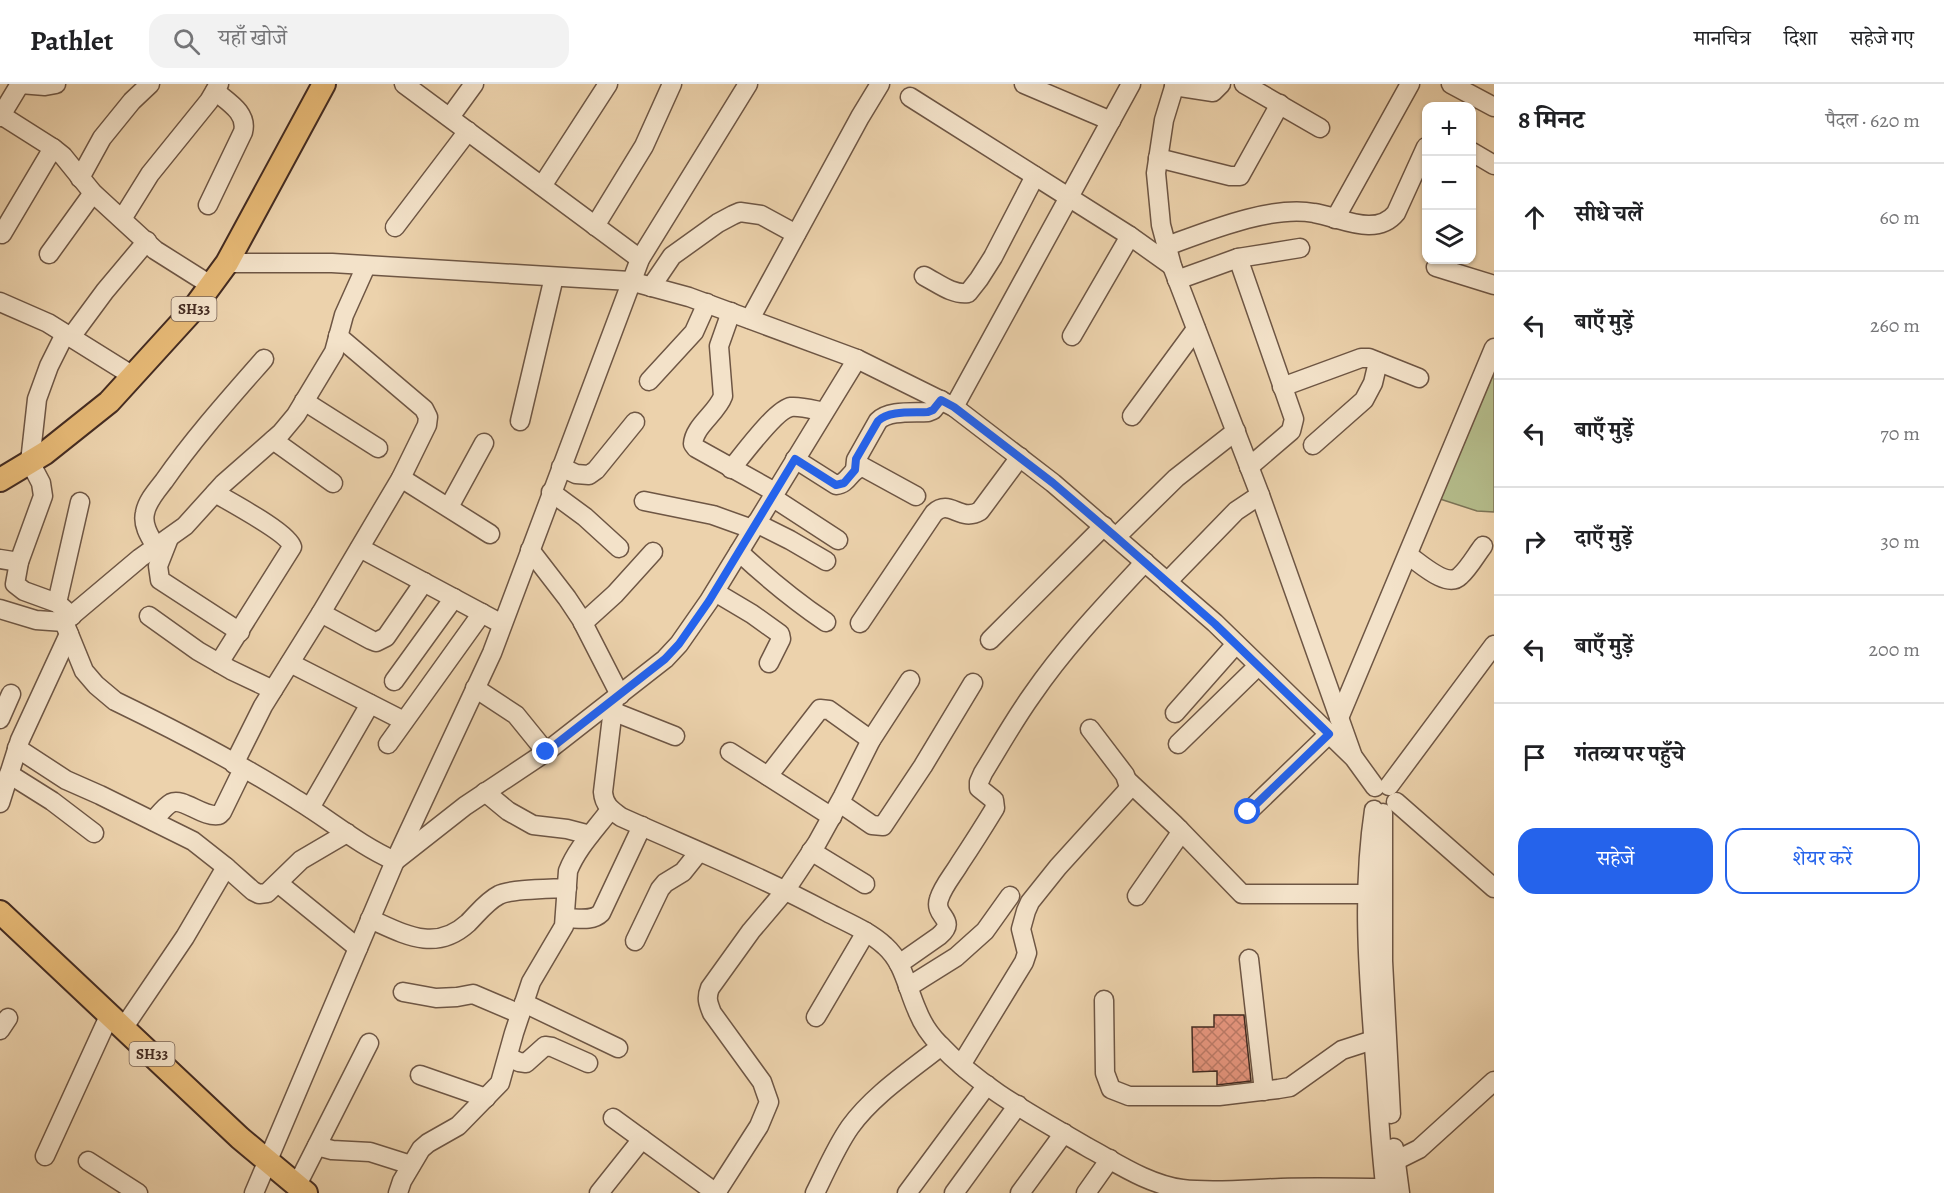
<!DOCTYPE html>
<html lang="hi">
<head>
<meta charset="utf-8">
<style>
	:root { --surface:#fff; --page:#f2f2f2; --text:#202124; --muted:#757577; --line:#e0e0e0; --accent:#2563eb }
	body { margin:0; font-family:Alegreya,"Noto Serif Devanagari",serif; background:var(--page); color:var(--text) }
	.controls { position:absolute; right:18px; top:18px; display:grid; overflow:hidden; border-radius:12px; box-shadow:0 2px 4px #0004 }
	.controls button { width:54px; height:54px; display:grid; place-items:center; padding:0; border:0; border-bottom:2px solid var(--line); background:var(--surface); color:var(--text); font:30px sans-serif }
	.stop { position:absolute; width:18px; height:18px; margin:-14px; border:4px solid #2563eb; border-radius:50%; background:#fff }
	.stop.end { background:#2563eb; border-color:#fff; box-shadow:0 2px 6px #0008 }
	.list { margin:0; padding:0; list-style:none }
	h2 { display:flex; justify-content:space-between; align-items:center; height:78px; margin:0; padding:0 24px; font-size:26px }
	h2 small { font-size:20px; font-weight:400; color:var(--muted) }
	.list li { display:grid; grid-template-columns:39px 1fr auto; gap:18px; align-items:center; box-sizing:border-box; height:108px; padding:0 24px; border-top:2px solid var(--line) }
	.list b { display:block; font-size:22px; white-space:nowrap }
	.list em { font-size:20px; font-style:normal; color:var(--muted) }
	.actions { display:flex; gap:12px; padding:18px 24px }
	.actions a { flex:1; padding:14px 0; border:2px solid var(--accent); border-radius:18px; text-align:center; font-size:21px; color:var(--accent) }
	.actions .main { background:var(--accent); color:#fff }
	.icon { flex:none; width:33px; height:33px; fill:none; stroke:currentColor; stroke-width:2; stroke-linecap:round; stroke-linejoin:round }
	.map { position:relative; flex:none; width:1494px; height:1109px; overflow:hidden }
	header { display:flex; align-items:center; gap:36px; box-sizing:border-box; height:84px; padding:0 30px; background:var(--surface); border-bottom:2px solid var(--line) }
	header strong { font-size:28px }
	nav { display:flex; gap:33px; margin-inline-start:auto; font-size:21px }
	.search { width:420px; height:54px; background:var(--page); display:flex; align-items:center; gap:15px; box-sizing:border-box; padding:0 21px; border-radius:18px; color:var(--muted); font-size:22px }
	main { display:flex }
	aside { flex:1; background:var(--surface) }
	.map>svg:first-child { display:block }
	.green { fill:#b5bd8c; stroke:#7c7457; stroke-width:1.5 }
	.building { fill:url(#building-cross-hatch); stroke:#442c22; stroke-width:1.5 }
	.lines { fill:none; stroke-linecap:round; stroke-linejoin:round }
	.minor-casing { stroke:#6e5644; stroke-width:21 }
	.major-casing { stroke:#442c22; stroke-width:26 }
	.minor { stroke:#f3e2c9; stroke-width:18 }
	.major { stroke:#e6b976; stroke-width:22 }
	.route { stroke:#2563eb; stroke-width:8 }
	.labels { text-anchor:middle; stroke-width:5; stroke-linejoin:round; paint-order:stroke }
	.shield { fill:#f3e2c9; stroke:#786354; stroke-width:1.5 }
	.shield-label { font-size:15px; font-weight:bold; fill:#442c22 }
</style>
</head>
<body>
<header>
<strong>Pathlet</strong>
<div class="search"><svg class="icon" aria-label="search" viewBox="0 0 24 24"><circle cx="10" cy="10" r="6"/><path d="M15 15l6 6"/></svg>यहाँ खोजें</div>
<nav><a>मानचित्र</a><a>दिशा</a><a>सहेजे गए</a></nav>
</header>
<main>
<div class="map">
<svg width="1494" height="1109" viewBox="0 0 1494 1109">
	<defs>
		<pattern id="building-cross-hatch" width="8" height="8" patternUnits="userSpaceOnUse" patternTransform="scale(1.5)"><rect width="8" height="8" fill="#e4957d"/><path d="M0 0l8 8M0 8l8-8" fill="none" stroke="#ba7a66"/></pattern>
	</defs>
	<rect width="100%" height="100%" fill="#ecd2ac"/>
	<filter id="stains"><feTurbulence type="fractalNoise" baseFrequency=".00333" numOctaves="4"/><feColorMatrix values="0 0 0 0 .2 0 0 0 0 .09 0 0 0 0 .02 0 0 0 .5 -.17"/></filter>
	<radialGradient id="worn" r=".72"><stop offset=".6" stop-color="#630" stop-opacity="0"/><stop offset="1" stop-color="#630" stop-opacity=".3"/></radialGradient>
	<polygon class="green" points="1494,285 1494,428 1477,427 1437,414"/>
	<polygon class="building" points="1214,931 1244,931 1251,997 1217,1001 1217,987 1193,988 1192,943 1214,943"/>
	<g class="lines">
		<defs>
			<g id="minor">
				<polyline points="20,0 45,2 56,0"/>
				<polyline points="404,0 640,175"/>
				<polyline points="1024,0 1111,37"/>
				<polyline points="1175,0 1164,36 1156,89 1161,141 1172,182 1260,411 1352,670"/>
				<polyline points="1244,0 1320,44"/>
				<polyline points="1451,0 1494,23"/>
				<polyline points="1174,2 1213,8 1221,0"/>
				<polyline points="910,13 1130,152 1172,182"/>
				<polyline points="1,31 53,64 63,72 93,109 155,166 212,202"/>
				<polyline points="0,33 20,0"/>
				<polyline points="450,33 474,0"/>
				<polyline points="1472,68 1494,81"/>
				<polyline points="1158,74 1230,92 1240,92 1280,20"/>
				<polyline points="80,94 102,54 132,17 150,0"/>
				<polyline points="542,102 608,0"/>
				<path d="M208,121l35,-73c5,-19 -15,-30 -28,-41"/>
				<polyline points="122,135 150,90 209,17 219,0"/>
				<polyline points="1335,135 1410,0"/>
				<polyline points="595,142 644,62 672,0"/>
				<polyline points="395,143 468,47"/>
				<polyline points="2,150 53,64"/>
				<path d="M1167,162c41,-15 104,-41 147,-33 26,4 62,25 82,0l30,-66"/>
				<polyline points="49,170 93,109"/>
				<polyline points="1238,174 1294,335 1291,347 1249,383"/>
				<polyline points="227,179 332,179 630,197 689,213 857,275 954,323 1053,399 1215,539 1354,674 1375,703"/>
				<polyline points="1436,183 1494,201"/>
				<path d="M924,192c14,7 28,19 44,17l11,-14 14,-22 42,-81"/>
				<polyline points="1177,196 1238,174 1300,164"/>
				<polyline points="651,203 672,172 718,139 733,131 740,128 761,131 796,150"/>
				<polyline points="0,218 48,239 133,292"/>
				<path d="M731,228l-12,34 4,50c-6,17 -29,30 -30,48l3,4 79,44"/>
				<polyline points="750,235 860,33 880,0"/>
				<polyline points="65,250 49,282 37,315 30,378 41,399 43,412 19,478 15,500 24,507 57,519 72,532"/>
				<polyline points="1072,252 1130,152"/>
				<polyline points="71,253 105,207 147,157"/>
				<polyline points="649,297 694,248 707,219"/>
				<polyline points="1282,303 1361,274 1369,274 1419,294"/>
				<polyline points="304,317 378,364"/>
				<polyline points="954,323 1131,0"/>
				<polyline points="1132,332 1196,245"/>
				<polyline points="520,337 554,193"/>
				<polyline points="273,356 333,399"/>
				<polyline points="1313,361 1364,316 1373,299 1378,278"/>
				<path d="M795,375l41,26c13,-1 14,-16 27,-18l53,29"/>
				<polyline points="561,383 576,390 589,391 596,386 635,338"/>
				<path d="M731,385c11,-13 45,-60 60,-62 10,-1 23,3 33,5"/>
				<path d="M855,386l1,-10 22,-39c11,-11 35,-8 50,-9l5,-2 8,-10"/>
				<polyline points="401,394 490,450"/>
				<polyline points="551,408 585,433 619,464"/>
				<path d="M215,409c15,9 74,40 77,54l-73,116"/>
				<polyline points="772,413 838,456"/>
				<polyline points="644,417 713,431 752,445"/>
				<polyline points="449,423 484,359"/>
				<polyline points="756,439 790,456 826,477"/>
				<polyline points="1116,453 1176,394 1236,347"/>
				<polyline points="169,454 158,482 160,496 240,548"/>
				<path d="M156,463c-6,-10 -14,-22 -11,-34 2,-12 12,-23 19,-32 30,-43 65,-82 100,-122"/>
				<polyline points="360,464 502,540"/>
				<polyline points="530,466 567,514 581,535 620,611"/>
				<path d="M739,468c27,25 56,49 87,70"/>
				<path d="M1408,471c12,8 39,34 52,21 9,-8 16,-21 23,-30"/>
				<polyline points="0,475 19,478"/>
				<polyline points="1167,498 1236,427 1260,411"/>
				<polyline points="715,508 752,530 780,550 781,555 769,579"/>
				<polyline points="57,519 80,418"/>
				<polyline points="0,525 36,536 64,538 140,474 185,442 223,400 281,349 296,331 334,268 344,231 366,182"/>
				<polyline points="321,529 371,556 376,558 386,553 424,498"/>
				<polyline points="149,532 198,567 231,586 273,606"/>
				<path d="M64,538l20,49 12,14 19,16c62,30 124,62 182,99 33,20 62,45 98,61l70,-55 81,-54 119,-93 14,-15 30,-43 148,-242"/>
				<polyline points="583,539 615,510 653,468"/>
				<path d="M860,539l74,-110c16,-15 26,10 46,-2l40,-54"/>
				<polyline points="990,556 1104,442"/>
				<polyline points="290,579 404,637"/>
				<polyline points="394,597 454,514"/>
				<polyline points="475,604 516,631 546,668"/>
				<path d="M614,616l-11,92c1,13 8,18 18,25 69,31 139,59 206,95 19,10 42,19 58,34 19,17 22,42 32,64 5,13 12,24 22,34 41,44 97,73 148,103 30,16 60,37 95,42 32,4 67,0 99,-1 35,-1 70,0 105,0"/>
				<polyline points="612,627 675,652"/>
				<polyline points="1175,629 1236,560"/>
				<polyline points="1339,634 1494,264"/>
				<polyline points="0,635 11,610"/>
				<polyline points="388,660 482,529"/>
				<polyline points="1178,660 1258,582"/>
				<polyline points="17,664 66,696 100,711 193,757 226,783 253,807 259,810 267,809 301,776 347,749"/>
				<polyline points="730,668 832,733"/>
				<polyline points="234,680 263,622 321,529 401,394 427,341 428,333 424,325 338,252"/>
				<polyline points="9,690 52,717 94,749"/>
				<polyline points="768,692 820,625 829,626 871,656"/>
				<polyline points="1128,697 1174,740 1179,745 1180,750 1137,812"/>
				<polyline points="1389,702 1494,561"/>
				<polyline points="485,708 508,727 533,741 567,745 590,751"/>
				<polyline points="1396,718 1494,804"/>
				<polyline points="0,719 20,656 69,550"/>
				<polyline points="840,719 872,741 883,742 923,682 973,599"/>
				<polyline points="310,724 370,620"/>
				<path d="M1374,726c-12,79 -6,159 0,237 4,49 6,98 12,146"/>
				<polyline points="1248,728 1329,650"/>
				<polyline points="1383,729 1383,877 1391,1030"/>
				<path d="M153,737c5,-5 11,-14 18,-18 12,-6 32,15 48,12l3,-3 21,-43"/>
				<polyline points="1179,745 1242,810 1367,810"/>
				<polyline points="811,767 865,800"/>
				<polyline points="278,799 358,864"/>
				<path d="M565,834c12,0 27,4 36,-5l41,-87"/>
				<path d="M370,835c34,15 65,34 98,4 10,-10 19,-22 31,-28 11,-6 53,-6 68,-7"/>
				<polyline points="635,857 660,805 665,799 683,788 699,768"/>
				<polyline points="1249,875 1264,1007"/>
				<path d="M899,880l40,-28c20,-17 -6,-19 0,-37 4,-13 14,-24 21,-36 12,-18 24,-37 35,-55l-1,-8 -15,-12v-6l4,-9c16,-26 31,-53 49,-78 33,-48 73,-90 113,-133"/>
				<polyline points="908,903 956,873 985,847 1010,812"/>
				<polyline points="403,908 436,914 457,913 473,910 520,930"/>
				<polyline points="1104,916 1105,989 1111,1005 1129,1012 1219,1012 1278,1005 1290,1003 1342,966 1373,956"/>
				<polyline points="524,919 618,964"/>
				<polyline points="816,933 866,848"/>
				<polyline points="124,943 185,853 226,783"/>
				<polyline points="0,946 8,934"/>
				<polyline points="508,973 519,978 526,979 545,962 552,963 588,979"/>
				<polyline points="961,981 1024,878 1027,869 1021,845 1026,827 1030,818 1058,783 1126,708 1129,703 1125,691 1090,645"/>
				<polyline points="420,991 486,1014"/>
				<polyline points="613,1034 716,1109"/>
				<polyline points="317,1062 332,1066 370,1068 411,1081"/>
				<polyline points="1394,1064 1400,1109"/>
				<polyline points="45,1072 110,930"/>
				<polyline points="88,1077 138,1109"/>
				<polyline points="1385,1082 1419,1065 1494,997"/>
				<polyline points="297,1101 369,959"/>
				<polyline points="254,1109 395,777 492,569 640,175 748,0"/>
				<path d="M398,1109l4,-12 19,-32 7,-6 30,-17 42,-43 14,-50 17,-51 33,-56 4,-55c9,-23 27,-41 42,-61"/>
				<polyline points="599,1109 642,1055"/>
				<path d="M716,1109l43,-67 10,-24 -7,-20 -50,-69c-4,-10 -6,-15 -2,-25l41,-57 34,-40 32,-48 26,-47 28,-56 39,-60"/>
				<path d="M815,1109c11,-22 21,-46 35,-66 23,-32 60,-56 91,-81"/>
				<polyline points="907,1109 987,1001"/>
				<polyline points="954,1109 1018,1021"/>
				<polyline points="1020,1109 1064,1049"/>
				<polyline points="1086,1109 1110,1075"/>
			</g>
			<g id="major">
				<polyline points="0,396 45,369 109,318 191,228 227,179 324,0"/>
				<polyline points="0,828 240,1054 306,1109"/>
			</g>
		</defs>
		<use href="#minor" class="minor-casing"/>
		<use href="#major" class="major-casing"/>
		<use href="#minor" class="minor"/>
		<use href="#major" class="major"/>
	</g>
	<g class="lines">
		<path class="route" d="M546,668l119,-93 14,-15 30,-43 86,-142 41,26 8,-2 11,-13 1,-11 22,-38c11,-11 35,-8 50,-9l5,-2 8,-10 13,7 99,76 63,54 99,87 114,110 -81,78"/>
	</g>
	<g class="labels">
		<g class="shield">
			<rect x="171.5" y="213" width="45" height="24" rx="4.5"/>
			<rect x="129.5" y="958" width="45" height="24" rx="4.5"/>
		</g>
		<g class="shield-label">
			<text x="194" y="230">SH33</text>
			<text x="152" y="975">SH33</text>
		</g>
	</g>
	<rect width="100%" height="100%" filter="url(#stains)"/>
	<rect width="100%" height="100%" fill="url(#worn)"/>
</svg>
<div class="controls">
<button>+</button>
<button>−</button>
<button><svg class="icon" aria-label="layers" viewBox="0 0 24 24"><path d="M12 4l9 5-9 5-9-5zM3 14l9 5 9-5"/></svg></button>
</div>
<div class="stop" style="left:1248px;top:728px"></div>
<div class="stop end" style="left:546px;top:668px"></div>
</div>
<aside>
<h2>8 मिनट<small>पैदल · 620 m</small></h2>
<ul class="list">
<li><svg class="icon" aria-label="ahead" viewBox="0 0 24 24"><path d="M12 20V5M6 11l6-6 6 6"/></svg><div><b>सीधे चलें</b></div><em>60 m</em></li>
<li><svg class="icon" aria-label="left" viewBox="0 0 24 24"><path d="M17 20v-9H6M10 6l-5 5 5 5"/></svg><div><b>बाएँ मुड़ें</b></div><em>260 m</em></li>
<li><svg class="icon" aria-label="left" viewBox="0 0 24 24"><path d="M17 20v-9H6M10 6l-5 5 5 5"/></svg><div><b>बाएँ मुड़ें</b></div><em>70 m</em></li>
<li><svg class="icon" aria-label="right" viewBox="0 0 24 24"><path d="M7 20v-9h11M14 6l5 5-5 5"/></svg><div><b>दाएँ मुड़ें</b></div><em>30 m</em></li>
<li><svg class="icon" aria-label="left" viewBox="0 0 24 24"><path d="M17 20v-9H6M10 6l-5 5 5 5"/></svg><div><b>बाएँ मुड़ें</b></div><em>200 m</em></li>
<li><svg class="icon" aria-label="arrive" viewBox="0 0 24 24"><path d="M6 21V4h12l-3 4 3 4H6"/></svg><div><b>गंतव्य पर पहुँचे</b></div></li>
</ul>
<div class="actions"><a class="main">सहेजें</a><a>शेयर करें</a></div>
</aside>
</main>
</body>
</html>
